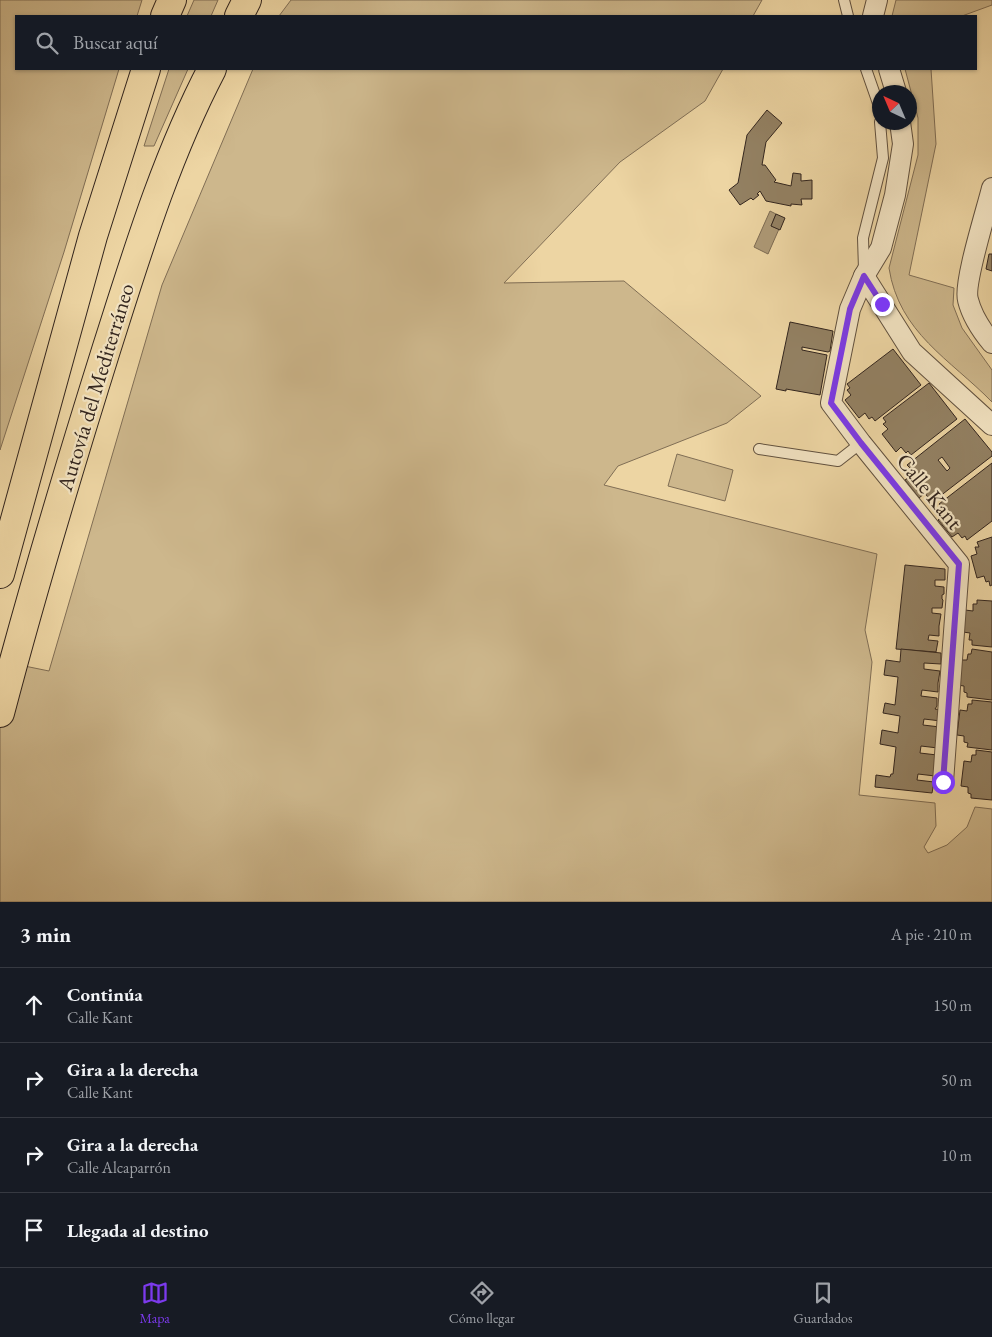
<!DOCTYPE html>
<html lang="es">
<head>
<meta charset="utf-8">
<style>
	:root { --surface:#171b24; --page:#242831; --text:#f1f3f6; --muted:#9ea1a6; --line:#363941; --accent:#7c3aed }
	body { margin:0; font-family:"EB Garamond",serif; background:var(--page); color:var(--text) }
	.compass { position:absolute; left:872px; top:85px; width:45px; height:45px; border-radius:50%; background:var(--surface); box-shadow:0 1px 4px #0004; rotate:316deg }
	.stop { position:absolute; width:15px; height:15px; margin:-11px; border:4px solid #7c3aed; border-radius:50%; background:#fff }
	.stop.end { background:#7c3aed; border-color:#fff; box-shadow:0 1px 5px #0008 }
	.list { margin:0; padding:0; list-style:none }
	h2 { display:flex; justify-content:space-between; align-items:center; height:65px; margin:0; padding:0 20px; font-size:21px }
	h2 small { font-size:16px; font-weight:400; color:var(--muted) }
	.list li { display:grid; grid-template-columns:32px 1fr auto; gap:15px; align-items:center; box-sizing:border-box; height:75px; padding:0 20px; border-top:1px solid var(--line) }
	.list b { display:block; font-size:19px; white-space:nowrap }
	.list p { margin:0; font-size:16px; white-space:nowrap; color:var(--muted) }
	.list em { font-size:16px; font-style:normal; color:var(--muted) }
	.icon { flex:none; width:28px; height:28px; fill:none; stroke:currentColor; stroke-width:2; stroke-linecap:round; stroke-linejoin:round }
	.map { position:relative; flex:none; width:992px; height:902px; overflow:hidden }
	.search { position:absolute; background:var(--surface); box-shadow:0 1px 4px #0004; left:15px; right:15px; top:15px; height:55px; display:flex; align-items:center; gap:12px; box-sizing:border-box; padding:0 18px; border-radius:0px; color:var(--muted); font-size:19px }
	.sheet { height:365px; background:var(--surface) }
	nav { display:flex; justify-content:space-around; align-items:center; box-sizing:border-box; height:70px; border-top:1px solid var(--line); background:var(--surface); font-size:14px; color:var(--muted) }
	nav a { display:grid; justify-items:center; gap:2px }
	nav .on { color:var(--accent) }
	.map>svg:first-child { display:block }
	.green { fill:#cdb78c; stroke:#806e55 }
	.water { fill:#ad9976; stroke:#7c6b53 }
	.building { fill:#938163; stroke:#32251e; fill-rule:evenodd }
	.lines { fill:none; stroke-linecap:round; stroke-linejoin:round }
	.service-casing { stroke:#61513f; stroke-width:12 }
	.minor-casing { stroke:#61513f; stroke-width:22 }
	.motorway-casing { stroke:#32251e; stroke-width:30 }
	.service { stroke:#f3e4c3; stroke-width:10 }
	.minor { stroke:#f3e4c3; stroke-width:20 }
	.motorway { stroke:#edd5a3; stroke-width:28 }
	.route { stroke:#7c3aed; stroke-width:6 }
	.labels { text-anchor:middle; stroke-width:4.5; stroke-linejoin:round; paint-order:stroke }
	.street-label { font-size:22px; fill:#32251e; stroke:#f3e4c3 }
</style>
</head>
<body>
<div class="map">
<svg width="992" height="902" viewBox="0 0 992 902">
	<rect width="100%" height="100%" fill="#edd5a3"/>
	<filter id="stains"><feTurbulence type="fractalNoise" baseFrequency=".004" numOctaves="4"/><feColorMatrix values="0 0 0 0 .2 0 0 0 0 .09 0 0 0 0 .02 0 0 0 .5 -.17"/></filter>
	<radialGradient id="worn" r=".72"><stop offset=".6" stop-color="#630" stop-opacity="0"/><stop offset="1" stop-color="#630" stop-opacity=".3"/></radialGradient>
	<g class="green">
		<polygon points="0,0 142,0 137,16 16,16 16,69 119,69 64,252 0,450"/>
		<polygon points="194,0 218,0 211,16 187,16"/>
		<polygon points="291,0 762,0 753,16 279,16"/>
		<polygon points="896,0 992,0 992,5 962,16 892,16"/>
		<polygon points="169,69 188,69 154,146 144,146"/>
		<polygon points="253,69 723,69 705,101 620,162 504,283 624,281 761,396 727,423 618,466 604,485 877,554 865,630 872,662 859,795 935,803 936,826 924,847 928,853 947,845 967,827 975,807 992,809 992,902 0,902 0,661 49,671 162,285"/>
		<path d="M905,69h26l5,75 -27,131 45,13 -1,17 9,23 30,42v32c-42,-43 -93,-69 -103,-134l29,-113v-37z"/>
		<polygon points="677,454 733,470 725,501 668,486"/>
	</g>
	<polygon class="water" points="770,211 776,214 771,226 779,229 768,254 754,247"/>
	<g class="building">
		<polygon points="767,110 782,123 766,142 762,165 765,165 776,180 774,182 791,186 793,173 801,174 801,181 812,180 812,199 801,199 802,205 791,204 791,206 766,201 760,191 757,194 759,195 753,200 751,198 740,205 729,190 738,183 747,135"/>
		<polygon points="776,214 785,218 780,230 771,226"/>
		<polygon points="989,254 992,254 992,271 986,269"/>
		<polygon points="790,322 833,331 830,351 828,352 802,347 802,350 827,355 820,395 786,389 786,391 776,389"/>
		<polygon points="893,349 921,385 875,421 872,417 869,419 865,413 859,418 845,400 851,395 847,390 850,388 847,384"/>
		<polygon points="929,383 957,419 911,455 908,451 906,453 901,447 896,452 882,434 888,429 883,424 886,422 883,418"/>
		<path d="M965,419l27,33v4l-57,44 -3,-3 -3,2 -4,-6 -6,5 -14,-18 6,-4 -4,-6 3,-2 -3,-3zM942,457l8,11 -3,3 -9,-11z"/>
		<polygon points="992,463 992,521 967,540 965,536 962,538 958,533 952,537 938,520 944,515 940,510 942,508 939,504"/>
		<polygon points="992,537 992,585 990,586 989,581 986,582 984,576 977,578 971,556 977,554 975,547 979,547 977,542"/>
		<polygon points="905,565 945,569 945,580 935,580 935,586 944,587 944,594 942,595 942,599 943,600 942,608 932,608 932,613 941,614 939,626 939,636 929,635 928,640 938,641 936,652 896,649"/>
		<polygon points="977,600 992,601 992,647 972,645 972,640 969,640 970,633 963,632 965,610 973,611 973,604 977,604"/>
		<polygon points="901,649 941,653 941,664 924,663 924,669 940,671 938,683 938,692 922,690 921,696 937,698 937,706 935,709 941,710 941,721 924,719 923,725 940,727 938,748 921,746 920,753 937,755 935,776 918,774 917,780 934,782 932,793 875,787 876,775 890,777 891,774 893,774 896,747 880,744 882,730 898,733 900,716 883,713 885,703 895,705 898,677 884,675 886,660 900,662"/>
		<polygon points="972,649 992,652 992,700 967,697 967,693 964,692 964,686 957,685 960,660 967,660 968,654 971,654"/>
		<polygon points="972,700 992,702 992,750 967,747 968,743 964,742 964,736 957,735 960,710 967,711 968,704 972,704"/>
		<polygon points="976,750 992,752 992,800 971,798 971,794 968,793 968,787 961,786 964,761 971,762 972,755 976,755"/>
	</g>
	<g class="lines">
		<defs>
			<g id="service">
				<polyline points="844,0 848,16"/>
				<polyline points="866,69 880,109"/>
				<polyline points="864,269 863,238 883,158 880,122"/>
				<polyline points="759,449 838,461 861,443"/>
			</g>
			<g id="minor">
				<polyline points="873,16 877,0"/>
				<polyline points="889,69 896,92"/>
				<polyline points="900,122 903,144 895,195 881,248 864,276 850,309 831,403 861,443 959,564 943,782"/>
				<path d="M992,188c-5,21 -29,96 -24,112 4,16 14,31 24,43"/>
				<polyline points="864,276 912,352 992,425"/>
			</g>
			<g id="motorway">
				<polyline points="165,16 172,0"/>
				<polyline points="239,16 247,0"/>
				<polyline points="0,574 93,236 146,69"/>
				<path d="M0,713c32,-122 69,-245 107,-366 30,-94 59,-190 105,-278"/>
			</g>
		</defs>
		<use href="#service" class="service-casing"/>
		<use href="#minor" class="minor-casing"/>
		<use href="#motorway" class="motorway-casing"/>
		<use href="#service" class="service"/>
		<use href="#minor" class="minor"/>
		<use href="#motorway" class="motorway"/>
	</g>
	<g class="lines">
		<polyline class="route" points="882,304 864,276 850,309 831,403 861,443 959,564 943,782"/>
	</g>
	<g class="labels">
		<g class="street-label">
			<text transform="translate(95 387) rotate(-73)" y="8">Autovía del Mediterráneo</text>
			<text transform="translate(930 491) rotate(51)" y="8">Calle Kant</text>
		</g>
	</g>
	<rect width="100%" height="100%" filter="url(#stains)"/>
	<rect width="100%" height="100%" fill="url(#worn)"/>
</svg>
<svg class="compass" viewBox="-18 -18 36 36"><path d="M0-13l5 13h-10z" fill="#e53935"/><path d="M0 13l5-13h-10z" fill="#9ea1a6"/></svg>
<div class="stop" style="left:943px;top:782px"></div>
<div class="stop end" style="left:882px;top:304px"></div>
<div class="search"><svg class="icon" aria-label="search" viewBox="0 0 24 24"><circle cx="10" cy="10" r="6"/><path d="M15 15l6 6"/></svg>Buscar aquí</div>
</div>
<section class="sheet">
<h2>3 min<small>A pie · 210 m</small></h2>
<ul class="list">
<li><svg class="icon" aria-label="ahead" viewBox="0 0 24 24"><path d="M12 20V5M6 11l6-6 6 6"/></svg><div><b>Continúa</b><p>Calle Kant</p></div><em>150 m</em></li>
<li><svg class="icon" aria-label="right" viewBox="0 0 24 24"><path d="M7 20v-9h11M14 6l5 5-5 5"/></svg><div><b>Gira a la derecha</b><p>Calle Kant</p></div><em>50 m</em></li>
<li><svg class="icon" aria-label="right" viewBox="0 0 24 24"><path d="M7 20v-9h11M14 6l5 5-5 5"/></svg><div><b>Gira a la derecha</b><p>Calle Alcaparrón</p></div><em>10 m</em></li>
<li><svg class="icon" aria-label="arrive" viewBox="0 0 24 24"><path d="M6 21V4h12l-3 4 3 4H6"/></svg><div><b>Llegada al destino</b></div></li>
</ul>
</section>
<nav>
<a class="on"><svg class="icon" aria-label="map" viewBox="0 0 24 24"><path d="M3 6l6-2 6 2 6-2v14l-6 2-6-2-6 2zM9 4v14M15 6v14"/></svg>Mapa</a>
<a><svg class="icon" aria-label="directions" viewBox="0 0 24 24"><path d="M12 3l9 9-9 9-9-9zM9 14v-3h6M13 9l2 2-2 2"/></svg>Cómo llegar</a>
<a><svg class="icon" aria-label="saved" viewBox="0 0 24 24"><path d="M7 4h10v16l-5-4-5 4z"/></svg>Guardados</a>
</nav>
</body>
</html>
